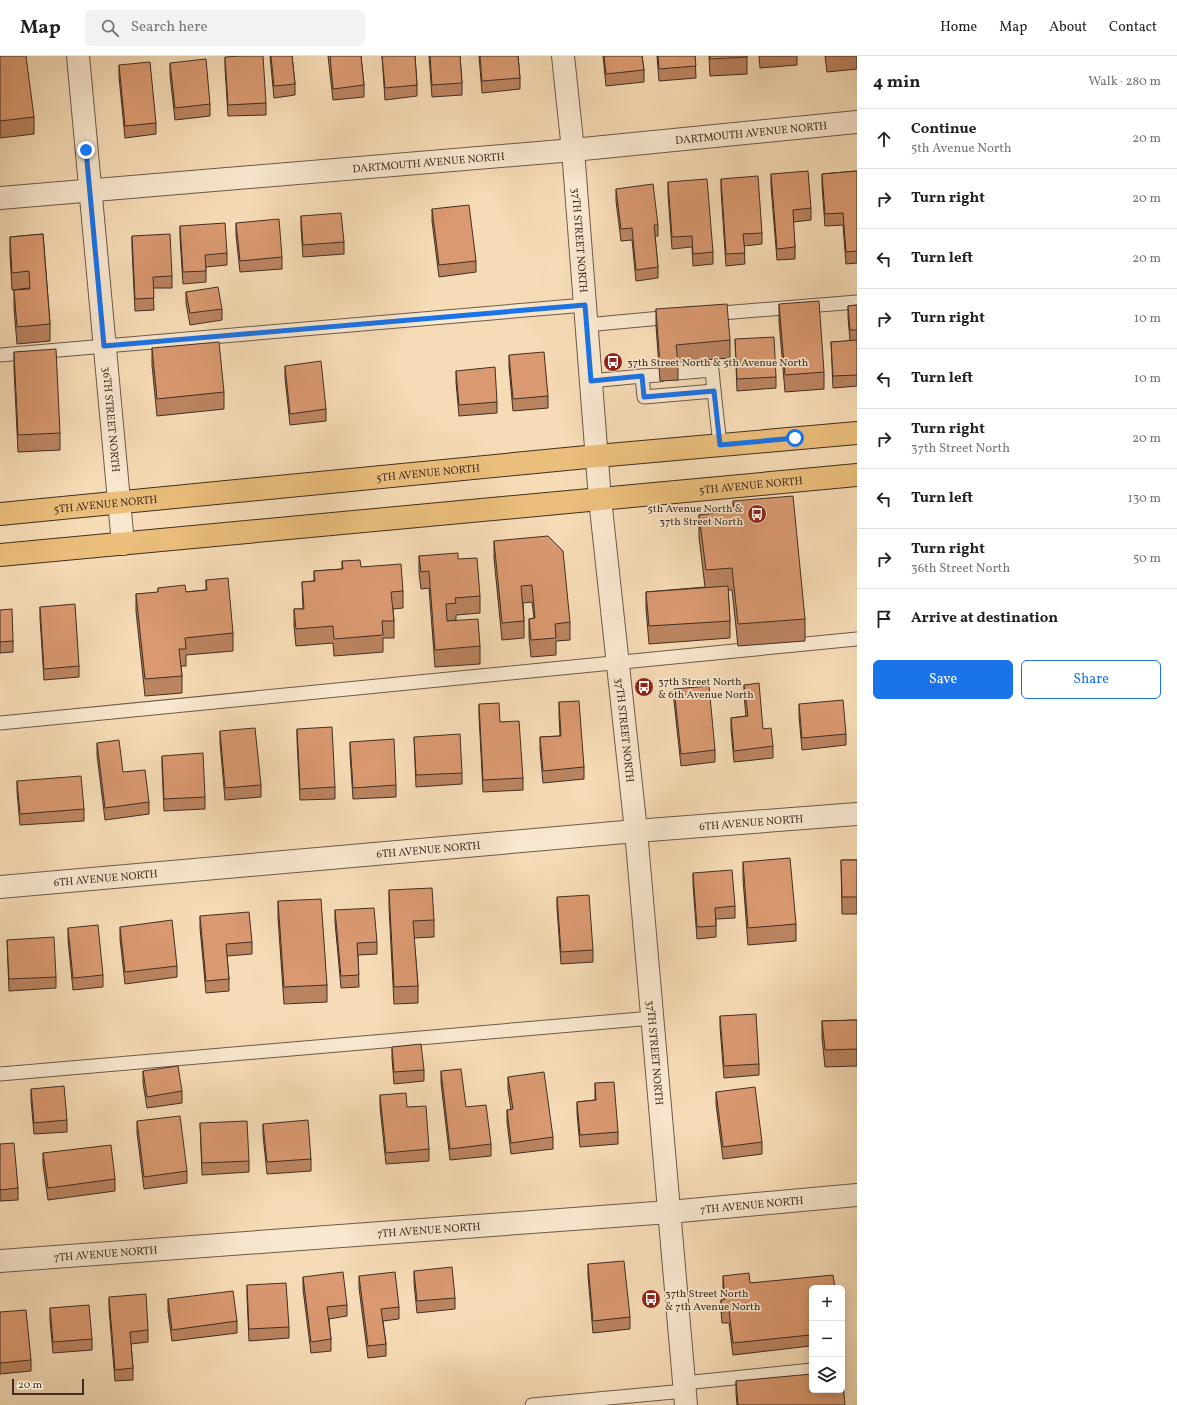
<!DOCTYPE html>
<html lang="en">
<head>
<meta charset="utf-8">
<style>
	:root { --surface:#fff; --page:#f2f2f2; --text:#202124; --muted:#757577; --line:#e0e0e0; --accent:#1a73e8 }
	body { margin:0; font-family:Vollkorn,serif; background:var(--page); color:var(--text) }
	.controls { position:absolute; right:12px; bottom:12px; display:grid; overflow:hidden; border-radius:6px; box-shadow:0 2px 10px #0003 }
	.controls button { width:36px; height:36px; display:grid; place-items:center; padding:0; border:0; border-bottom:1px solid var(--line); background:var(--surface); color:var(--text); font:20px sans-serif }
	.scale { position:absolute; left:12px; bottom:10px; width:72px; box-sizing:border-box; padding-left:4px; border:2px solid #412e23; border-top:0; font-size:11px; line-height:14px; white-space:nowrap; color:#412e23; -webkit-text-stroke:3px #f9e8d0; paint-order:stroke }
	.stop { position:absolute; width:12px; height:12px; margin:-9px; border:3px solid #1a73e8; border-radius:50%; background:#fff }
	.stop.end { background:#1a73e8; border-color:#fff; box-shadow:0 1px 4px #0008 }
	.list { margin:0; padding:0; list-style:none }
	h2 { display:flex; justify-content:space-between; align-items:center; height:52px; margin:0; padding:0 16px; font-size:17px }
	h2 small { font-size:13px; font-weight:400; color:var(--muted) }
	.list li { display:grid; grid-template-columns:26px 1fr auto; gap:12px; align-items:center; box-sizing:border-box; height:60px; padding:0 16px; border-top:1px solid var(--line) }
	.list b { display:block; font-size:15px; white-space:nowrap }
	.list p { margin:0; font-size:13px; white-space:nowrap; color:var(--muted) }
	.list em { font-size:13px; font-style:normal; color:var(--muted) }
	.actions { display:flex; gap:8px; padding:12px 16px }
	.actions a { flex:1; padding:9px 0; border:1px solid var(--accent); border-radius:6px; text-align:center; font-size:14px; color:var(--accent) }
	.actions .main { background:var(--accent); color:#fff }
	.icon { flex:none; width:22px; height:22px; fill:none; stroke:currentColor; stroke-width:2; stroke-linecap:round; stroke-linejoin:round }
	.map { position:relative; flex:none; width:857px; height:1349px; overflow:hidden }
	header { display:flex; align-items:center; gap:24px; box-sizing:border-box; height:56px; padding:0 20px; background:var(--surface); border-bottom:1px solid var(--line) }
	header strong { font-size:19px }
	nav { display:flex; gap:22px; margin-inline-start:auto; font-size:14px }
	.search { width:280px; height:36px; background:var(--page); display:flex; align-items:center; gap:10px; box-sizing:border-box; padding:0 14px; border-radius:6px; color:var(--muted); font-size:15px }
	main { display:flex }
	aside { flex:1; background:var(--surface) }
	.map>svg:first-child { display:block }
	.lines { fill:none; stroke-linecap:round; stroke-linejoin:round }
	.service-casing { stroke:#6e5a48; stroke-width:15 }
	.minor-casing { stroke:#6e5a48; stroke-width:24 }
	.tertiary-casing { stroke:#6e5a48; stroke-width:24 }
	.primary-casing { stroke:#412e23; stroke-width:24 }
	.service { stroke:#f9e8d0; stroke-width:13 }
	.minor { stroke:#f9e8d0; stroke-width:22 }
	.tertiary { stroke:#f9e8d0; stroke-width:22 }
	.primary { stroke:#ebbe7b; stroke-width:22 }
	.wall { fill:#bb8460; stroke:#412e23 }
	.building { fill:#da9970; stroke:#412e23 }
	.route { stroke:#1a73e8; stroke-width:5 }
	.labels { text-anchor:middle; stroke-width:3.5; stroke-linejoin:round; paint-order:stroke }
	.street-label { font-size:11px; fill:#412e23; stroke:#f9e8d0 }
	.poi-label { font-size:11px; fill:#412e23; stroke:#f9e8d0; text-anchor:start }
</style>
</head>
<body>
<header>
<strong>Map</strong>
<div class="search"><svg class="icon" aria-label="search" viewBox="0 0 24 24"><circle cx="10" cy="10" r="6"/><path d="M15 15l6 6"/></svg>Search here</div>
<nav><a>Home</a><a>Map</a><a>About</a><a>Contact</a></nav>
</header>
<main>
<div class="map">
<svg width="857" height="1349" viewBox="0 0 857 1349">
	<rect width="100%" height="100%" fill="#f6dcb6"/>
	<filter id="stains"><feTurbulence type="fractalNoise" baseFrequency=".005" numOctaves="4"/><feColorMatrix values="0 0 0 0 .2 0 0 0 0 .09 0 0 0 0 .02 0 0 0 .5 -.17"/></filter>
	<radialGradient id="worn" r=".72"><stop offset=".6" stop-color="#630" stop-opacity="0"/><stop offset="1" stop-color="#630" stop-opacity=".3"/></radialGradient>
	<g class="lines">
		<defs>
			<g id="service">
				<polyline points="710,258 857,246"/>
				<polyline points="586,269 672,261"/>
				<polyline points="0,299 585,249"/>
				<polyline points="677,317 712,314 714,335"/>
				<polyline points="642,320 660,319"/>
				<polyline points="591,325 642,320 644,341 714,335 720,389"/>
				<polyline points="0,667 857,583"/>
				<polyline points="0,1018 652,962"/>
				<polyline points="684,1327 812,1314"/>
				<polyline points="532,1349 685,1335"/>
			</g>
			<g id="minor">
				<path id="s1" d="M78,0l45,488"/>
				<path id="s2" d="M0,142l573,-48 284,-28"/>
				<path id="s3" d="M0,831l636,-56 221,-17"/>
				<path id="s4" d="M0,1205l669,-49 188,-17"/>
			</g>
			<g id="tertiary">
				<path id="s5" d="M563,0l10,94 27,349 36,332 50,574"/>
			</g>
			<g id="primary">
				<path id="s6" d="M0,458l597,-58 260,-23"/>
				<path id="s7" d="M0,499l857,-80"/>
			</g>
		</defs>
		<use href="#service" class="service-casing"/>
		<use href="#minor" class="minor-casing"/>
		<use href="#tertiary" class="tertiary-casing"/>
		<use href="#primary" class="primary-casing"/>
		<use href="#service" class="service"/>
		<use href="#minor" class="minor"/>
		<use href="#tertiary" class="tertiary"/>
		<use href="#primary" class="primary"/>
	</g>
	<g class="wall">
		<polygon points="0,0 34,61 34,78 0,82"/>
		<polygon points="270,0 292,0 295,28 295,39 274,42"/>
		<polygon points="328,0 361,0 364,29 364,41 333,44"/>
		<polygon points="382,0 415,0 417,29 417,40 385,44"/>
		<polygon points="429,0 460,0 462,27 462,39 432,41"/>
		<polygon points="479,0 518,0 520,22 520,33 482,37"/>
		<polygon points="603,0 642,0 644,14 644,26 606,30"/>
		<polygon points="657,0 695,0 696,22 659,25"/>
		<polygon points="709,0 747,0 747,18 710,20"/>
		<polygon points="759,0 797,0 797,9 760,12"/>
		<polygon points="825,0 857,0 857,13 827,16"/>
		<polygon points="225,1 266,47 266,59 228,60 225,12"/>
		<polygon points="170,7 210,48 210,60 175,64 170,19"/>
		<polygon points="119,9 156,67 156,78 125,82 119,21"/>
		<polygon points="857,115 857,207 846,208 843,169 825,170 822,130 822,118"/>
		<polygon points="771,118 811,152 811,164 793,166 795,191 795,203 777,204 771,130"/>
		<polygon points="721,123 762,177 762,188 744,190 745,208 726,210 721,134"/>
		<polygon points="668,126 713,196 713,208 693,210 692,191 672,193 668,138"/>
		<polygon points="616,133 658,169 658,180 655,180 658,211 658,222 636,225 632,184 621,185 616,145"/>
		<polygon points="432,153 476,205 476,216 439,221 432,165"/>
		<polygon points="301,160 344,186 344,198 303,201 301,172"/>
		<polygon points="236,167 282,201 282,213 240,216 236,179"/>
		<polygon points="180,170 227,197 227,209 206,211 206,226 183,228 180,182"/>
		<polygon points="43,178 50,268 50,285 17,288 14,252 14,234 29,233 29,232 12,234 10,198 10,181"/>
		<polygon points="132,180 172,220 172,232 153,232 154,254 135,255 132,192"/>
		<polygon points="186,236 222,253 222,264 190,269 186,247"/>
		<polygon points="779,248 824,316 824,333 785,336 779,265"/>
		<polygon points="857,249 857,330 833,332 831,286 850,285 848,261 848,250"/>
		<polygon points="656,253 730,284 730,302 678,306 678,324 660,325 656,270"/>
		<polygon points="735,283 776,321 776,332 737,335"/>
		<polygon points="152,292 224,336 224,353 157,360 152,309"/>
		<polygon points="14,296 60,377 60,394 18,396 14,313"/>
		<polygon points="509,299 548,340 548,352 513,355 509,311"/>
		<polygon points="285,310 326,353 326,365 290,369 285,322"/>
		<polygon points="456,315 497,346 497,357 459,360 456,326"/>
		<polygon points="733,445 805,563 805,585 738,590 732,534 728,534 730,565 730,582 649,588 646,553 646,536 705,531 699,481 699,459 726,456 733,451"/>
		<polygon points="494,485 570,566 570,584 556,585 556,599 531,601 529,580 529,563 534,562 532,546 523,547 524,565 524,582 502,584 494,502"/>
		<polygon points="419,500 458,503 480,540 480,557 456,559 456,564 447,565 480,590 480,608 435,611 429,532 421,533 419,517"/>
		<polygon points="342,505 361,511 403,535 403,552 393,553 394,565 394,582 383,582 383,596 334,600 333,587 296,590 294,570 294,553 303,553 302,526 314,525 314,515 342,513"/>
		<polygon points="206,524 233,577 233,595 186,599 186,610 181,610 182,620 182,637 145,640 136,555 136,538 158,537 158,532 186,536 206,534"/>
		<polygon points="40,551 79,610 79,621 44,624 40,562"/>
		<polygon points="0,554 13,585 13,596 0,597"/>
		<polygon points="744,629 763,673 773,690 773,702 734,706 731,673 731,662 746,660 744,640"/>
		<polygon points="674,633 715,694 715,706 681,710 674,645"/>
		<polygon points="559,646 584,711 584,723 543,727 540,693 540,681 560,680 559,658"/>
		<polygon points="479,648 500,666 523,722 523,734 483,736 479,660"/>
		<polygon points="799,648 846,678 846,689 802,694 799,660"/>
		<polygon points="297,673 335,731 335,743 300,744 297,684"/>
		<polygon points="220,675 261,729 261,741 225,744 220,687"/>
		<polygon points="414,681 462,717 462,728 416,731"/>
		<polygon points="350,686 396,729 396,741 353,743 350,698"/>
		<polygon points="97,687 149,746 149,758 105,764 97,699"/>
		<polygon points="162,700 205,741 205,753 164,755 162,711"/>
		<polygon points="17,725 84,753 84,765 20,769 17,736"/>
		<polygon points="841,804 857,804 857,858 842,858"/>
		<polygon points="743,806 796,868 796,885 748,889 743,823"/>
		<polygon points="693,817 735,850 735,862 716,863 716,881 697,883 693,829"/>
		<polygon points="389,834 434,864 434,881 414,882 418,930 418,947 394,948 389,851"/>
		<polygon points="557,841 593,894 593,906 561,908 557,852"/>
		<polygon points="278,845 327,929 327,946 284,948 278,862"/>
		<polygon points="335,854 377,886 377,898 358,899 359,931 341,932 335,866"/>
		<polygon points="200,860 252,886 252,898 227,900 229,923 229,935 206,937 200,872"/>
		<polygon points="120,871 177,910 177,921 125,928 120,883"/>
		<polygon points="68,872 103,919 103,931 73,934 68,884"/>
		<polygon points="7,884 56,921 56,932 9,935"/>
		<polygon points="720,960 759,1008 759,1019 724,1022 720,971"/>
		<polygon points="857,964 857,1010 825,1011 822,982 822,965"/>
		<polygon points="392,991 424,1014 424,1025 394,1028 392,1002"/>
		<polygon points="143,1015 182,1035 182,1047 147,1052 143,1027"/>
		<polygon points="441,1015 491,1088 491,1100 450,1104 441,1027"/>
		<polygon points="508,1021 553,1081 553,1093 511,1098 507,1066 507,1054 511,1054 508,1033"/>
		<polygon points="595,1027 618,1076 618,1088 580,1091 577,1057 577,1046 595,1044"/>
		<polygon points="31,1033 67,1064 67,1076 34,1078 31,1044"/>
		<polygon points="716,1036 762,1086 762,1098 723,1103 716,1048"/>
		<polygon points="380,1039 407,1051 429,1093 429,1105 386,1108 380,1051"/>
		<polygon points="137,1065 187,1115 187,1127 144,1133 137,1077"/>
		<polygon points="200,1067 249,1105 249,1116 202,1119"/>
		<polygon points="263,1068 311,1103 311,1115 267,1118 263,1079"/>
		<polygon points="0,1088 18,1132 18,1144 0,1145"/>
		<polygon points="43,1097 115,1123 115,1135 48,1144 43,1109"/>
		<polygon points="588,1208 630,1261 630,1273 593,1277 588,1220"/>
		<polygon points="414,1215 455,1242 455,1253 417,1257 414,1227"/>
		<polygon points="359,1220 399,1251 399,1263 383,1265 386,1288 386,1300 368,1302 359,1232"/>
		<polygon points="723,1220 750,1227 812,1232 812,1293 810,1293 810,1290 733,1299 729,1267 722,1267 721,1255 721,1244 724,1243 723,1232"/>
		<polygon points="303,1221 347,1249 347,1260 329,1263 331,1283 331,1295 311,1297 303,1233"/>
		<polygon points="247,1229 289,1271 289,1282 249,1285 247,1241"/>
		<polygon points="109,1241 148,1274 148,1286 131,1288 133,1312 133,1324 115,1325 109,1253"/>
		<polygon points="168,1243 237,1265 237,1277 172,1285 168,1255"/>
		<polygon points="50,1252 92,1283 92,1294 53,1297 50,1264"/>
		<polygon points="0,1256 31,1304 31,1315 0,1318"/>
		<polygon points="736,1325 845,1349 737,1349 736,1337"/>
	</g>
	<g class="building">
		<polygon points="0,0 26,0 34,61 0,65"/>
		<polygon points="241,0 263,0 266,47 228,49 225,1"/>
		<polygon points="271,0 292,0 295,28 274,30"/>
		<polygon points="330,0 361,0 364,29 333,33"/>
		<polygon points="382,0 415,0 417,29 385,32"/>
		<polygon points="430,0 460,0 462,27 432,29"/>
		<polygon points="480,0 518,0 520,22 482,25"/>
		<polygon points="604,0 642,0 644,14 606,18"/>
		<polygon points="658,0 695,0 696,10 659,13"/>
		<polygon points="710,0 747,0 747,1 710,3"/>
		<polygon points="206,3 210,48 175,52 170,7"/>
		<polygon points="150,6 156,67 125,70 119,9"/>
		<polygon points="808,115 811,152 793,154 795,191 777,193 771,118"/>
		<polygon points="857,115 857,195 846,196 843,157 825,158 822,118"/>
		<polygon points="758,120 762,177 743,178 745,197 726,198 721,123"/>
		<polygon points="707,123 713,196 693,198 692,180 672,181 668,126"/>
		<polygon points="653,128 658,169 654,169 658,211 636,214 632,172 621,173 616,133"/>
		<polygon points="469,149 476,205 439,209 432,153"/>
		<polygon points="341,157 344,186 303,189 301,160"/>
		<polygon points="279,163 282,201 240,205 236,167"/>
		<polygon points="225,167 227,197 205,199 206,215 183,216 180,170"/>
		<polygon points="43,178 50,268 17,271 14,234 30,233 29,215 12,217 10,181"/>
		<polygon points="170,178 172,220 153,221 154,242 135,243 132,180"/>
		<polygon points="218,231 222,253 190,257 186,236"/>
		<polygon points="819,245 824,316 785,319 779,248"/>
		<polygon points="727,248 730,284 676,289 678,307 660,308 656,253"/>
		<polygon points="857,249 857,274 850,274 848,250"/>
		<polygon points="774,281 776,321 737,323 735,283"/>
		<polygon points="857,284 857,319 833,320 831,286"/>
		<polygon points="219,286 224,336 157,343 152,292"/>
		<polygon points="56,293 60,377 18,379 14,296"/>
		<polygon points="544,296 548,340 513,343 509,299"/>
		<polygon points="321,305 326,353 290,358 285,310"/>
		<polygon points="495,311 497,346 459,349 456,315"/>
		<polygon points="793,440 805,563 738,568 732,512 706,514 699,459 726,456 734,450 733,445"/>
		<polygon points="548,480 563,495 570,566 555,568 556,582 531,584 529,563 535,562 532,529 521,530 524,565 502,567 494,485"/>
		<polygon points="458,497 458,503 477,502 480,540 455,542 456,547 446,548 447,565 478,563 480,590 435,594 429,515 421,516 419,500"/>
		<polygon points="360,504 361,511 401,508 403,535 391,536 394,565 382,565 383,579 334,583 333,570 296,573 294,553 304,553 302,526 315,525 314,515 343,513 342,505"/>
		<polygon points="228,522 233,577 185,582 186,593 179,593 182,620 145,623 136,538 158,536 158,532 185,529 186,536 207,534 206,524"/>
		<polygon points="728,530 730,565 649,570 646,536"/>
		<polygon points="75,548 79,610 44,613 40,551"/>
		<polygon points="12,553 13,585 0,586 0,554"/>
		<polygon points="759,627 763,673 771,672 773,690 734,695 731,662 748,660 744,629"/>
		<polygon points="709,630 715,694 681,698 674,633"/>
		<polygon points="843,644 846,678 802,682 799,648"/>
		<polygon points="579,645 584,711 543,715 540,681 561,680 559,646"/>
		<polygon points="499,647 500,666 519,665 523,722 483,724 479,648"/>
		<polygon points="332,671 335,731 300,733 297,673"/>
		<polygon points="255,672 261,729 225,732 220,675"/>
		<polygon points="460,678 462,717 416,719 414,681"/>
		<polygon points="394,683 396,729 353,732 350,686"/>
		<polygon points="119,684 123,716 145,714 149,746 105,752 97,687"/>
		<polygon points="203,697 205,741 164,743 162,700"/>
		<polygon points="81,720 84,753 20,758 17,725"/>
		<polygon points="790,802 796,868 748,872 743,806"/>
		<polygon points="841,804 857,804 857,841 842,841"/>
		<polygon points="732,814 735,850 715,852 716,870 697,871 693,817"/>
		<polygon points="432,832 434,864 413,865 418,930 394,931 389,834"/>
		<polygon points="589,839 593,894 561,896 557,841"/>
		<polygon points="321,843 327,929 284,931 278,845"/>
		<polygon points="374,852 377,886 357,887 359,919 341,920 335,854"/>
		<polygon points="249,856 252,886 226,888 229,923 206,925 200,860"/>
		<polygon points="172,864 177,910 125,916 120,871"/>
		<polygon points="98,869 103,919 73,922 68,872"/>
		<polygon points="54,881 56,921 9,923 7,884"/>
		<polygon points="756,958 759,1008 724,1010 720,960"/>
		<polygon points="857,964 857,993 825,994 822,965"/>
		<polygon points="421,988 424,1014 394,1016 392,991"/>
		<polygon points="178,1010 182,1035 147,1041 143,1015"/>
		<polygon points="461,1013 466,1051 486,1049 491,1088 450,1093 441,1015"/>
		<polygon points="544,1016 553,1081 511,1087 507,1054 513,1053 508,1021"/>
		<polygon points="614,1026 618,1076 580,1079 577,1046 596,1044 595,1027"/>
		<polygon points="64,1030 67,1064 34,1067 31,1033"/>
		<polygon points="755,1031 762,1086 723,1091 716,1036"/>
		<polygon points="406,1037 407,1051 426,1050 429,1093 386,1097 380,1039"/>
		<polygon points="180,1060 187,1115 144,1121 137,1065"/>
		<polygon points="308,1064 311,1103 267,1106 263,1068"/>
		<polygon points="247,1065 249,1105 202,1107 200,1067"/>
		<polygon points="14,1087 18,1132 0,1134 0,1088"/>
		<polygon points="111,1089 115,1123 48,1132 43,1097"/>
		<polygon points="624,1205 630,1261 593,1265 588,1208"/>
		<polygon points="452,1211 455,1242 417,1245 414,1215"/>
		<polygon points="343,1216 347,1249 327,1251 331,1283 311,1286 303,1221"/>
		<polygon points="395,1216 399,1251 381,1253 386,1288 368,1290 359,1220"/>
		<polygon points="749,1217 750,1227 833,1219 835,1232 812,1232 812,1282 810,1282 810,1279 733,1287 729,1255 722,1256 721,1244 725,1243 723,1220"/>
		<polygon points="286,1227 289,1271 249,1273 247,1229"/>
		<polygon points="233,1235 237,1265 172,1274 168,1243"/>
		<polygon points="146,1238 148,1274 130,1276 133,1312 115,1314 109,1241"/>
		<polygon points="89,1249 92,1283 53,1286 50,1252"/>
		<polygon points="26,1254 31,1304 0,1307 0,1256"/>
		<polygon points="842,1316 845,1349 738,1349 736,1325 812,1318 812,1334 842,1334"/>
	</g>
	<g class="lines">
		<polyline class="route" points="86,94 104,290 585,249 591,325 642,320 644,341 714,335 720,389 795,382"/>
	</g>
	<defs>
		<symbol id="bus-disc" viewBox="-11 -11 22 22"><circle r="9.5" fill="#8f2418" stroke="#f9e8d0"/><path d="M-5-6H5V4H4V6H2V4H-2V6H-4V4H-5ZM-3.5-4V0h7V-4ZM-3.5 1.2v1.5H-2V1.2ZM2 1.2v1.5H3.5V1.2Z" fill="#fff"/></symbol>
	</defs>
	<g fill-rule="evenodd">
		<use href="#bus-disc" x="602" y="295" width="22" height="22"/>
		<use href="#bus-disc" x="746" y="447" width="22" height="22"/>
		<use href="#bus-disc" x="633" y="620" width="22" height="22"/>
		<use href="#bus-disc" x="640" y="1232" width="22" height="22"/>
	</g>
	<g class="labels">
		<g class="street-label">
			<text dy="4" stroke="none"><textPath href="#s2" startOffset="754">DARTMOUTH AVENUE NORTH</textPath></text>
			<text dy="4" stroke="none"><textPath href="#s2" startOffset="430">DARTMOUTH AVENUE NORTH</textPath></text>
			<text dy="4" stroke="none"><textPath href="#s5" startOffset="185">37TH STREET NORTH</textPath></text>
			<text dy="4" stroke="none"><textPath href="#s1" startOffset="365">36TH STREET NORTH</textPath></text>
			<text dy="4" stroke="none"><textPath href="#s6" startOffset="430">5TH AVENUE NORTH</textPath></text>
			<text dy="4" stroke="none"><textPath href="#s7" startOffset="754">5TH AVENUE NORTH</textPath></text>
			<text dy="4" stroke="none"><textPath href="#s6" startOffset="106">5TH AVENUE NORTH</textPath></text>
			<text dy="4" stroke="none"><textPath href="#s5" startOffset="677">37TH STREET NORTH</textPath></text>
			<text dy="4" stroke="none"><textPath href="#s3" startOffset="754">6TH AVENUE NORTH</textPath></text>
			<text dy="4" stroke="none"><textPath href="#s3" startOffset="430">6TH AVENUE NORTH</textPath></text>
			<text dy="4" stroke="none"><textPath href="#s3" startOffset="106">6TH AVENUE NORTH</textPath></text>
			<text dy="4" stroke="none"><textPath href="#s5" startOffset="1001">37TH STREET NORTH</textPath></text>
			<text dy="4" stroke="none"><textPath href="#s4" startOffset="754">7TH AVENUE NORTH</textPath></text>
			<text dy="4" stroke="none"><textPath href="#s4" startOffset="430">7TH AVENUE NORTH</textPath></text>
			<text dy="4" stroke="none"><textPath href="#s4" startOffset="106">7TH AVENUE NORTH</textPath></text>
		</g>
		<g class="poi-label">
			<text x="627" y="310">37th Street North &amp; 5th Avenue North</text>
			<text x="743" y="456" text-anchor="end">5th Avenue North &amp;<tspan x="743" dy="13">37th Street North</tspan></text>
			<text x="658" y="629">37th Street North<tspan x="658" dy="13">&amp; 6th Avenue North</tspan></text>
			<text x="665" y="1241">37th Street North<tspan x="665" dy="13">&amp; 7th Avenue North</tspan></text>
		</g>
	</g>
	<rect width="100%" height="100%" filter="url(#stains)"/>
	<rect width="100%" height="100%" fill="url(#worn)"/>
</svg>
<div class="controls">
<button>+</button>
<button>−</button>
<button><svg class="icon" aria-label="layers" viewBox="0 0 24 24"><path d="M12 4l9 5-9 5-9-5zM3 14l9 5 9-5"/></svg></button>
</div>
<div class="scale">20 m</div>
<div class="stop" style="left:795px;top:382px"></div>
<div class="stop end" style="left:86px;top:94px"></div>
</div>
<aside>
<h2>4 min<small>Walk · 280 m</small></h2>
<ul class="list">
<li><svg class="icon" aria-label="ahead" viewBox="0 0 24 24"><path d="M12 20V5M6 11l6-6 6 6"/></svg><div><b>Continue</b><p>5th Avenue North</p></div><em>20 m</em></li>
<li><svg class="icon" aria-label="right" viewBox="0 0 24 24"><path d="M7 20v-9h11M14 6l5 5-5 5"/></svg><div><b>Turn right</b></div><em>20 m</em></li>
<li><svg class="icon" aria-label="left" viewBox="0 0 24 24"><path d="M17 20v-9H6M10 6l-5 5 5 5"/></svg><div><b>Turn left</b></div><em>20 m</em></li>
<li><svg class="icon" aria-label="right" viewBox="0 0 24 24"><path d="M7 20v-9h11M14 6l5 5-5 5"/></svg><div><b>Turn right</b></div><em>10 m</em></li>
<li><svg class="icon" aria-label="left" viewBox="0 0 24 24"><path d="M17 20v-9H6M10 6l-5 5 5 5"/></svg><div><b>Turn left</b></div><em>10 m</em></li>
<li><svg class="icon" aria-label="right" viewBox="0 0 24 24"><path d="M7 20v-9h11M14 6l5 5-5 5"/></svg><div><b>Turn right</b><p>37th Street North</p></div><em>20 m</em></li>
<li><svg class="icon" aria-label="left" viewBox="0 0 24 24"><path d="M17 20v-9H6M10 6l-5 5 5 5"/></svg><div><b>Turn left</b></div><em>130 m</em></li>
<li><svg class="icon" aria-label="right" viewBox="0 0 24 24"><path d="M7 20v-9h11M14 6l5 5-5 5"/></svg><div><b>Turn right</b><p>36th Street North</p></div><em>50 m</em></li>
<li><svg class="icon" aria-label="arrive" viewBox="0 0 24 24"><path d="M6 21V4h12l-3 4 3 4H6"/></svg><div><b>Arrive at destination</b></div></li>
</ul>
<div class="actions"><a class="main">Save</a><a>Share</a></div>
</aside>
</main>
</body>
</html>
